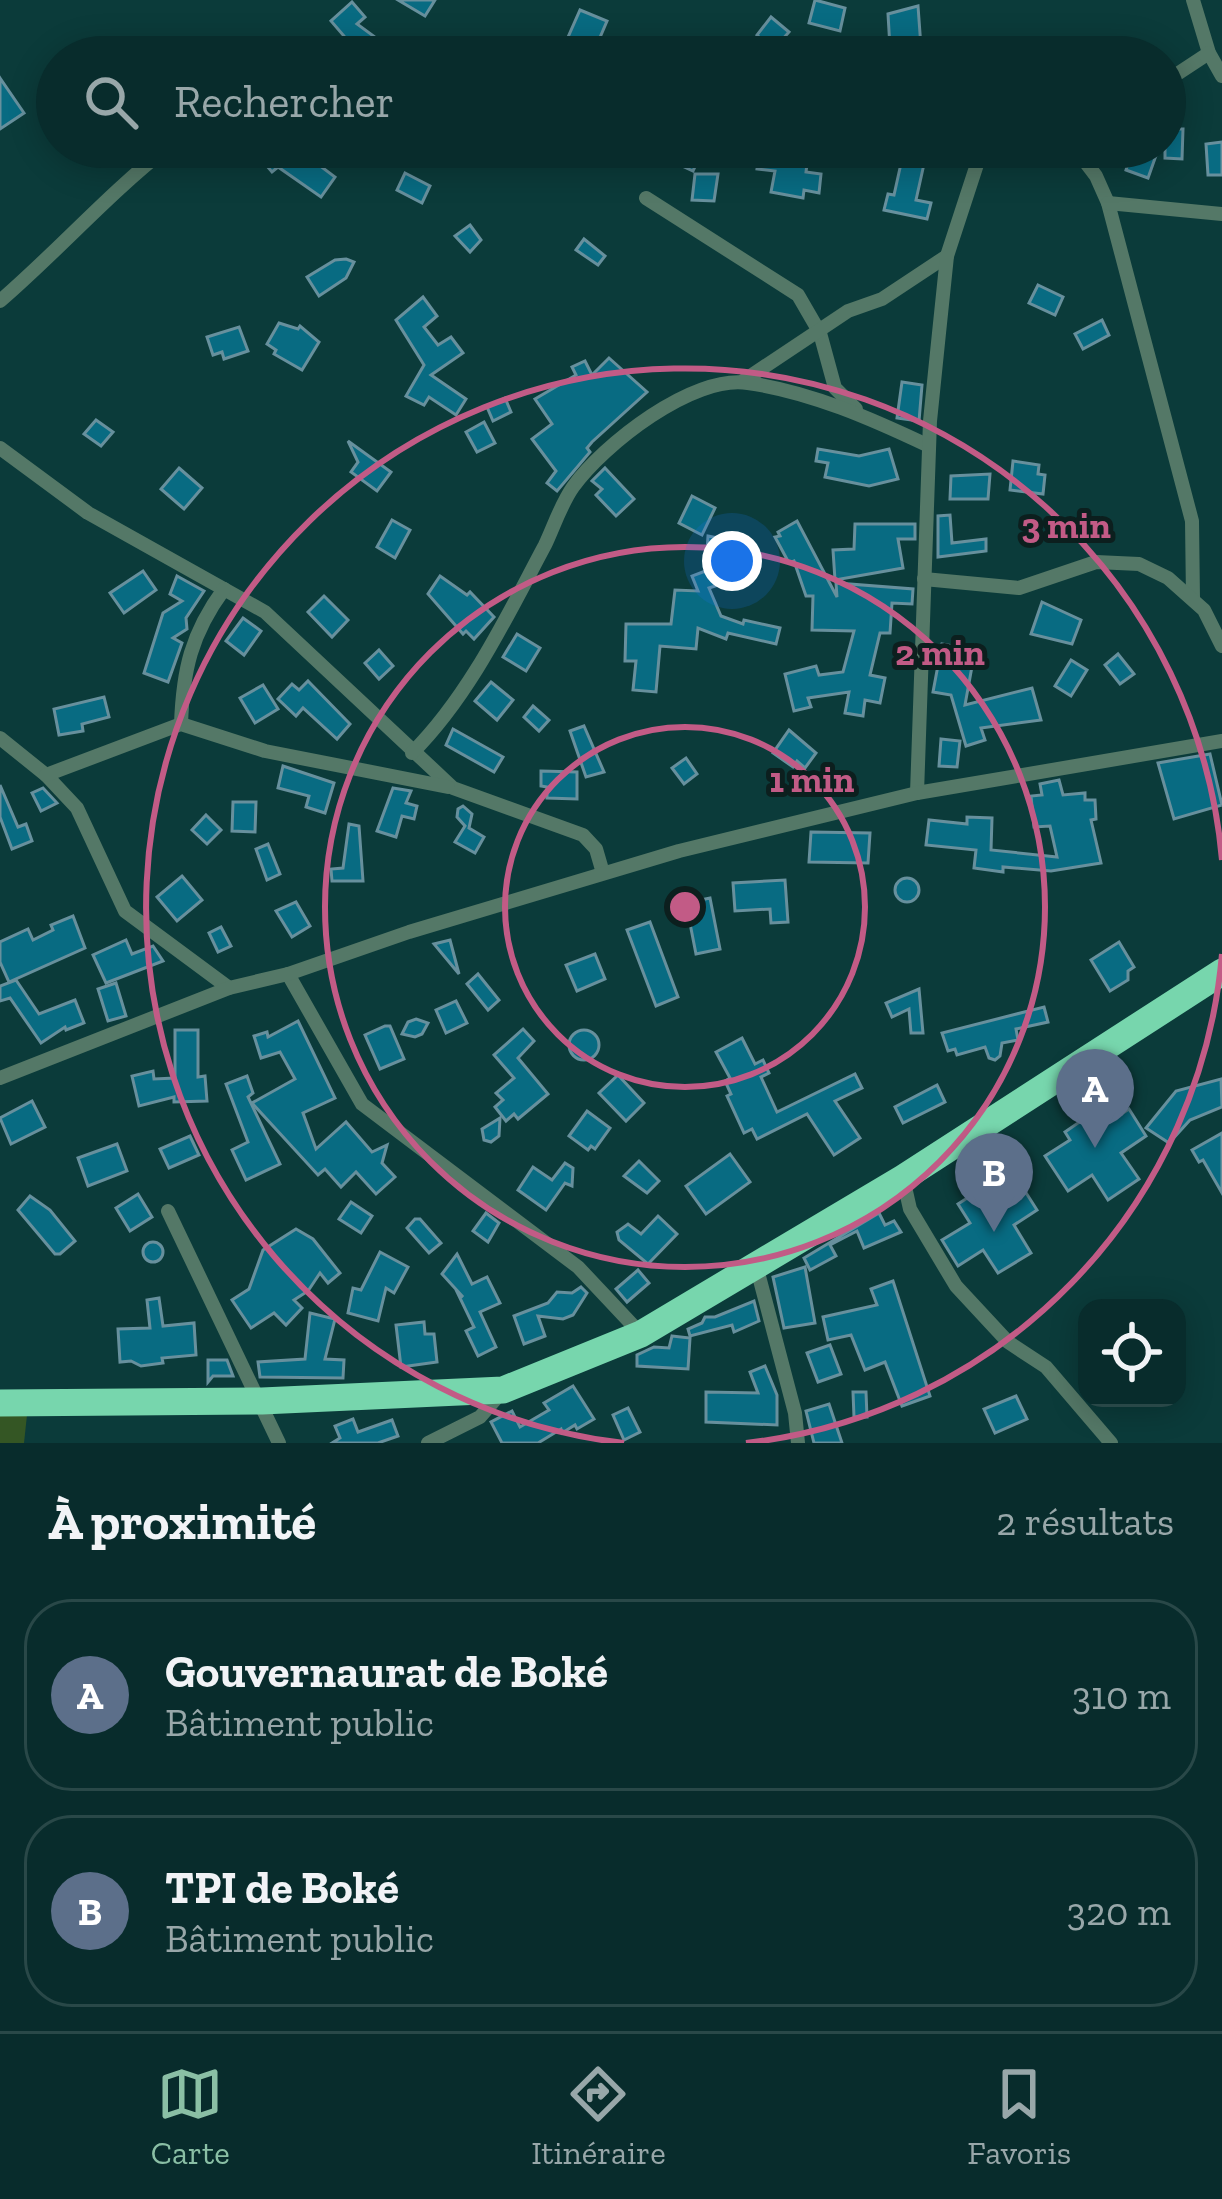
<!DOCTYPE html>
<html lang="fr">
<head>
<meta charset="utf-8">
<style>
	:root { --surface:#082c2c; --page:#163838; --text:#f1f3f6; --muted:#98a7a9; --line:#294848; --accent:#8abfa5 }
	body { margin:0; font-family:"Zilla Slab",serif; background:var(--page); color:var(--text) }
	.controls { position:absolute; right:36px; bottom:36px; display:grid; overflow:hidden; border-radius:24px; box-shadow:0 6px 30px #0003 }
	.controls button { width:108px; height:108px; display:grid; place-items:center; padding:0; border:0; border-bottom:3px solid var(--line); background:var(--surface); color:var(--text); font:60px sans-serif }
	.you { position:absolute; left:732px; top:561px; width:42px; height:42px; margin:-30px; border:9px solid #fff; border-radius:50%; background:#1a73e8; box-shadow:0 0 0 18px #1a73e833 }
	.badge { display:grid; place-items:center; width:78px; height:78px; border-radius:50%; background:var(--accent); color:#fff; font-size:39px; font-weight:700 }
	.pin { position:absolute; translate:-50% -99px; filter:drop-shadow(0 3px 6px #0008) }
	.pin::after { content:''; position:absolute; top:63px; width:42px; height:36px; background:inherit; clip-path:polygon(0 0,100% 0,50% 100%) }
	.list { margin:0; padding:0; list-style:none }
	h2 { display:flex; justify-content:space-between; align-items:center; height:156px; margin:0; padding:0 48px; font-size:51px }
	h2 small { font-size:39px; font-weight:400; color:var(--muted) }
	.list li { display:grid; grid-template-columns:78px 1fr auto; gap:36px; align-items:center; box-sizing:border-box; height:192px; margin:0 24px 24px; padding:0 24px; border:3px solid var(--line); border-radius:48px }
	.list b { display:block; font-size:45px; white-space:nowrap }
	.list p { margin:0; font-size:39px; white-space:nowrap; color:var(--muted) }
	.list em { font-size:39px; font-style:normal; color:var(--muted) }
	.icon { flex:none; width:66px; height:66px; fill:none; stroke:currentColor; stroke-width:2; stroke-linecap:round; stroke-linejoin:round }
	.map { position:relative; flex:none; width:1222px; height:1443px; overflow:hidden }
	.search { position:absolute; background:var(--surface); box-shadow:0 6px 30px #0003; left:36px; right:36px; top:36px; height:132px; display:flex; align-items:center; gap:30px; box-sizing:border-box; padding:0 42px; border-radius:66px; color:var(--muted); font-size:45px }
	.sheet { height:588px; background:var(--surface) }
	nav { display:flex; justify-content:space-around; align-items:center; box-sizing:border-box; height:168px; border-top:3px solid var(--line); background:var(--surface); font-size:33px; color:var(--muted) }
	nav a { display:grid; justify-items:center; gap:6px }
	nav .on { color:var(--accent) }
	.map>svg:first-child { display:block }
	.green { fill:#345624 }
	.building { fill:#086b82; stroke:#67909d; stroke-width:3 }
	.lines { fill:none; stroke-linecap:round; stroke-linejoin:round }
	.street { stroke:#547867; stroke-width:14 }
	.highway { stroke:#77d6ad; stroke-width:27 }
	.ring { fill:none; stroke:#c25b86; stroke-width:6 }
	.centre { fill:#c25b86; stroke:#0c1f1e; stroke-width:6 }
	.ring-label { font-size:36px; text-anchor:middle; font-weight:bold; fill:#c25b86; stroke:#0c1f1e; stroke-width:10; stroke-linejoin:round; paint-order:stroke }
</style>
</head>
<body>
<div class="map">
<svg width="1222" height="1443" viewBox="0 0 1222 1443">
	<rect width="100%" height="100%" fill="#0b3b3a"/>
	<polygon class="green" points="27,1415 24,1443 0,1443 0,1416"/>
	<g class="building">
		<polygon points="398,0 435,0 425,16"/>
		<polygon points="815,0 845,8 840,31 809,23"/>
		<polygon points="352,2 365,17 357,24 402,57 351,57 356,50 331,21"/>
		<polygon points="918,6 921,47 890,48 888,14"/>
		<polygon points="580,10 607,21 592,56 565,44"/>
		<polygon points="771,17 789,32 773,50 757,35"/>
		<polygon points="0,78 24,113 0,129"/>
		<polygon points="1165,129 1183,129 1182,159 1165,158"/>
		<polygon points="1222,142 1222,175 1208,175 1206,144"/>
		<polygon points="251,147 295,147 335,177 321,197 278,167 272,172"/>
		<polygon points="641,147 697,147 693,155 699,158 693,171"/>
		<polygon points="1133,147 1159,147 1148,178 1126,170"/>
		<polygon points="760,149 808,156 806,172 821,174 819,193 804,190 803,198 771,192 775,171 757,169"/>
		<polygon points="902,159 924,164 916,200 931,203 927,219 884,210 888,194 894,195"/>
		<polygon points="405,173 430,186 422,203 397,190"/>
		<polygon points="695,174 718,174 714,201 692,200"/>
		<polygon points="470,225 481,240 470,252 455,236"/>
		<polygon points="584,239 605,256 598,265 576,250"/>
		<polygon points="346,259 354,262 346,278 319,296 307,277 335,260"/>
		<polygon points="1038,285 1063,297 1055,315 1029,303"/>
		<polygon points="423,297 437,316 424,327 438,345 451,337 463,353 431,375 466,399 456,415 429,397 424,405 406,396 424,365 396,320"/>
		<polygon points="1102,320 1109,335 1083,349 1075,334"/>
		<polygon points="279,323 298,329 300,326 319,342 302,370 274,354 276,350 267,344"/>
		<polygon points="239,327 248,351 224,359 222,352 213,355 207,337"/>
		<polygon points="609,358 647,392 592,442 587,448 590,452 557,491 547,483 556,471 532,439 552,424 535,399 576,375 572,367 585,361 592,375"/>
		<polygon points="902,382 922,385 919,421 897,418"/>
		<polygon points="505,398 511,412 493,421 487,407"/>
		<polygon points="96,420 113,432 101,446 84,434"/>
		<polygon points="484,422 495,443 477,452 466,432"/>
		<polygon points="348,441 391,472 377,491 351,472 358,462"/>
		<polygon points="818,449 859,456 889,449 898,479 869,486 825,477 828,463 816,461"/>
		<polygon points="1013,461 1039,465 1038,474 1045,475 1043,494 1010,490"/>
		<polygon points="179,468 202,488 184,509 161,489"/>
		<polygon points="605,468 634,499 616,516 596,495 602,489 592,481"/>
		<polygon points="990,474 988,499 950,499 951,476"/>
		<polygon points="692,496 715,508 702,535 679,523"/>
		<polygon points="950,515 952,543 986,539 986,551 938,557 938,516"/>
		<polygon points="392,520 410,530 395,558 377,547"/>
		<polygon points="797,521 837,597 836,583 913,589 912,604 892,603 890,633 880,633 870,675 885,678 880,703 865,700 863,716 845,713 849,692 808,698 811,707 794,711 785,674 816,666 819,675 843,672 854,631 812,630 813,596 806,596 794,561 789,563 775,537 780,536 778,532"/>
		<polygon points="855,524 915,524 915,539 898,539 903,568 835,580 833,550 854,549"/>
		<polygon points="708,536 728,540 733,549 730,558 715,565 707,551"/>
		<polygon points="708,570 715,586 709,588 721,616 743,624 744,620 780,628 776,644 728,633 726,639 698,628 696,649 660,646 656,692 633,690 636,661 625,661 626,624 671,624 675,590 698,591 692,576"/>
		<polygon points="143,571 156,590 124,613 110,593"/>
		<polygon points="177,576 204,591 186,618 187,629 173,638 182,643 168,682 144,673 163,613 182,601 170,594"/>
		<polygon points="440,576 467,595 470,592 494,617 474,639 466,631 463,634 428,594"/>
		<polygon points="324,596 348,620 332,637 308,612"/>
		<polygon points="1042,602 1081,620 1072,644 1031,634"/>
		<polygon points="243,618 261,631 244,655 226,641"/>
		<polygon points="517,634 540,648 526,671 503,657"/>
		<polygon points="942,644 975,650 965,705 1032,688 1041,720 981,728 985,740 966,746 951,695 933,692"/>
		<polygon points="379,650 393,666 379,679 365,663"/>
		<polygon points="1118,654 1134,674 1120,684 1105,665"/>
		<polygon points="1071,660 1087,670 1071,696 1055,686"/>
		<polygon points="308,681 350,724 337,739 303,708 296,716 278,699 292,684 299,690"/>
		<polygon points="491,682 513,700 497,720 475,701"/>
		<polygon points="263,685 278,709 255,723 240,698"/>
		<polygon points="104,697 109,717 82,724 83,731 59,735 54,709"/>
		<polygon points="533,706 549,720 539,731 524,717"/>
		<polygon points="584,726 604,772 586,777 570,731"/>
		<polygon points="453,729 503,757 494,772 446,745"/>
		<polygon points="789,730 816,753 805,768 797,761 793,767 773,753"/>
		<polygon points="941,739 960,741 957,767 939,766"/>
		<polygon points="1210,754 1222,805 1174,819 1158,763"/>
		<polygon points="686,758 697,774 684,784 672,768"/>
		<polygon points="283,766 334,783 325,813 306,807 309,796 278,788"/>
		<polygon points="541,771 577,772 577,799 547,798 547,787 541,786"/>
		<polygon points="1059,780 1063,795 1085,793 1085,800 1095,800 1096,819 1091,820 1101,863 1051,871 1003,867 1003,872 974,868 976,850 926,845 929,820 967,824 967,817 992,818 991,850 1057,857 1050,826 1034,827 1031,796 1042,795 1040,784"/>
		<polygon points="0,785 18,827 26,824 32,841 12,849 0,817"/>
		<polygon points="43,788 57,803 41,811 32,793"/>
		<polygon points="393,788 411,791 406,803 417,806 414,819 402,816 396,837 377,831"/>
		<polygon points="233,802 256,802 255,832 232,831"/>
		<polygon points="463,806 472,814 469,828 484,837 475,853 455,842 465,826 457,817 458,809"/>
		<polygon points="206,815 221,830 207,844 192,830"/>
		<polygon points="349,824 359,826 363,881 332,881 331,869 343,868"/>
		<polygon points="811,832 870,833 868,863 809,862"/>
		<polygon points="268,844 280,874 267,880 256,849"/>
		<polygon points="182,876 202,900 177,921 157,897"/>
		<circle cx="907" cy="890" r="12"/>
		<polygon points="785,880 788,922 771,923 770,909 735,911 733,883"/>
		<polygon points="710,898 720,949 696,954 686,903"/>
		<polygon points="296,902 310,926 292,937 276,911"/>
		<polygon points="73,916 85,948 9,982 0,962 0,942 28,929 33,940 53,930 51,925"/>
		<polygon points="650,922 678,997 656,1006 627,930"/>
		<polygon points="221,927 231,946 218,952 209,933"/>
		<polygon points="126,940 132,954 153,946 163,961 106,983 93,955"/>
		<polygon points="450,940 459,974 434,944"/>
		<polygon points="1119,942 1134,967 1128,971 1128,980 1110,991 1091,960"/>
		<polygon points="595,954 605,979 577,991 566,965"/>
		<polygon points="478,974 499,1000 488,1010 467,984"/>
		<polygon points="16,980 39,1014 75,1000 84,1023 66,1030 65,1027 41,1043 10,998 0,1001 0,986"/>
		<polygon points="116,983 126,1016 108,1021 98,989"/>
		<polygon points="919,989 923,1033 911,1033 909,1009 892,1017 886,1003"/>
		<polygon points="456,1001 467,1023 446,1033 436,1010"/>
		<polygon points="1044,1007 1048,1022 1016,1029 1018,1040 1002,1043 1000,1056 995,1060 989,1058 985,1047 957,1055 955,1049 948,1051 942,1033"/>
		<polygon points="416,1019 428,1023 422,1034 415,1037 402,1034 408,1022"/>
		<polygon points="298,1021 335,1098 303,1113 316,1149 346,1122 372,1152 387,1145 382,1163 395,1177 376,1194 356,1172 341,1187 325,1169 318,1175 252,1103 295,1079 280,1052 261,1058 254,1036 267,1032 268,1037"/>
		<polygon points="385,1026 390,1026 404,1059 380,1069 365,1035"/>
		<polygon points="523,1029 534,1041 518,1058 548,1094 518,1119 514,1114 506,1121 495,1107 503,1100 496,1093 514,1078 494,1055"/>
		<polygon points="175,1030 198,1030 198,1077 205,1076 207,1101 174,1102 174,1097 139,1106 132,1076 153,1071 154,1079 175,1078"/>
		<circle cx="584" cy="1045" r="15"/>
		<polygon points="742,1038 755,1064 763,1060 769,1073 761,1077 777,1112 855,1074 862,1088 835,1101 860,1138 834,1155 807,1114 757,1139 752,1129 744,1133 727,1096 731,1094 725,1081 730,1078 716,1052"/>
		<polygon points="618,1075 644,1103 626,1121 599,1093"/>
		<polygon points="247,1076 253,1093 248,1097 280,1164 246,1180 232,1150 248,1142 226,1084"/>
		<polygon points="1221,1079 1222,1107 1190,1120 1169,1143 1146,1128 1176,1091"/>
		<polygon points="937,1085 945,1102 903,1123 895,1107"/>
		<polygon points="32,1101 45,1127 11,1144 0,1118"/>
		<polygon points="1129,1109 1146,1136 1121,1153 1139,1179 1108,1200 1092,1175 1068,1191 1045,1156 1070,1140 1065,1132 1091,1114 1100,1128"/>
		<polygon points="587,1111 610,1128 595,1149 591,1146 588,1150 569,1136"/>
		<polygon points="500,1118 499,1136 491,1142 484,1140 482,1129"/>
		<polygon points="1222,1133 1222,1193 1203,1160 1199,1162 1192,1150"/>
		<polygon points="190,1136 199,1155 169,1168 160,1149"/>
		<polygon points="117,1144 127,1171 88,1186 78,1158"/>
		<polygon points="730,1154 750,1182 706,1214 686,1186"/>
		<polygon points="639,1161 659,1181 647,1193 624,1176"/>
		<polygon points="565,1163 573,1168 572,1186 565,1183 546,1210 518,1190 533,1167 552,1180"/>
		<polygon points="986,1186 997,1204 1023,1188 1037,1210 1014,1225 1031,1253 998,1273 983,1250 958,1266 942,1240 970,1223 958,1204"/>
		<polygon points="138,1194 152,1217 130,1231 116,1208"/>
		<polygon points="30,1196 50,1210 75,1241 60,1254 55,1254 18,1210"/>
		<polygon points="351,1202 372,1216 361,1233 339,1219"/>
		<polygon points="486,1213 499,1223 488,1242 473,1231"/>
		<polygon points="879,1213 885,1225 894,1221 901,1232 864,1248 857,1231 830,1245 836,1256 810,1270 804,1258"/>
		<polygon points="658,1216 677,1234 648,1264 619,1240 617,1232 628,1224 641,1234"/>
		<polygon points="415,1219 420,1219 441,1243 429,1253 407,1228"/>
		<polygon points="296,1229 313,1239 340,1273 328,1283 320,1273 308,1291 294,1300 302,1308 286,1325 274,1313 251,1328 232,1300 249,1289 263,1250"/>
		<circle cx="153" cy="1252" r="10"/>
		<polygon points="380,1252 408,1267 394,1293 386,1288 378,1321 348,1313 353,1288 361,1290"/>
		<polygon points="457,1254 472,1284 487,1277 500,1303 480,1312 496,1347 478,1356 466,1331 474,1327 458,1294 463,1297 442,1274"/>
		<polygon points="805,1267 815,1323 784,1328 773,1277"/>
		<polygon points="638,1270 649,1283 627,1302 616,1289"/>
		<polygon points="893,1281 930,1396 902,1406 885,1362 865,1370 851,1335 828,1340 823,1317 877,1305 871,1289"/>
		<polygon points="581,1287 587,1293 573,1315 563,1319 538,1316 545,1336 524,1344 514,1316 548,1303 557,1292 572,1293"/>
		<polygon points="159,1298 163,1326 194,1323 196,1355 162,1358 163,1363 141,1366 131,1361 120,1362 118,1329 150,1328 147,1300"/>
		<polygon points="754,1301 759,1321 734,1332 732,1325 690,1336 688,1329 702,1323 705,1317 715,1317"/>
		<polygon points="310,1313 335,1319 325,1359 344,1360 343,1378 260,1377 258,1362 305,1359"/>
		<polygon points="424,1322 425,1334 434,1334 437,1362 401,1367 396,1325"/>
		<polygon points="672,1336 690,1338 688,1369 637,1366 637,1355 654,1347 669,1348"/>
		<polygon points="830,1345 841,1374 818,1382 807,1353"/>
		<polygon points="208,1360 227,1360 233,1376 213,1376 208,1382"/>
		<polygon points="765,1366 777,1395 777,1425 706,1422 706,1392 758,1393 750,1372"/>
		<polygon points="573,1386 594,1419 577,1429 575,1425 562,1433 561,1429 538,1443 502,1443 491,1422 512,1411 520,1427 549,1410 544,1403"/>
		<polygon points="853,1392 866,1392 867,1417 854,1417"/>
		<polygon points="1016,1396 1027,1419 995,1433 984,1409"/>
		<polygon points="829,1404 842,1443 814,1443 806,1411"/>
		<polygon points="628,1408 640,1432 624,1440 613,1415"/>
		<polygon points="353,1419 358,1432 392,1420 398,1436 378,1443 332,1443 340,1438 335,1426"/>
	</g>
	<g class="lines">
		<g class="street">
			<polyline points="1193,0 1209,53 1222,76"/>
			<polyline points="1165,82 1209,53"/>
			<polyline points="1074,147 1096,176 1108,203 1192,521 1193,599"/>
			<polyline points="646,198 798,295 820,333 835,388 856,409"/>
			<polyline points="1108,203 1222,214"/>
			<path d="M0,301c58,-50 108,-107 168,-154"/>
			<polyline points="743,381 848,311 882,299 947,256"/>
			<polyline points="0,448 88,513 265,612 453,788 583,835 596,849 603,873"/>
			<polyline points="924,579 1019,588 1096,562 1139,564 1168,578 1204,610 1222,646"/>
			<path d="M181,724c2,-54 10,-90 43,-135"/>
			<polyline points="0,738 46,775 77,808 125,911 229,988"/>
			<path d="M412,753c58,-58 95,-137 133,-208 9,-19 16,-41 28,-58 30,-42 120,-113 175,-104 63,9 124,36 181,63"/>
			<polyline points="46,775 181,724 265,751 448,787"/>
			<polyline points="917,793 930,421 939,333 947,256 982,149 987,147"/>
			<polyline points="288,974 362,1104 578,1267 640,1333"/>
			<polyline points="0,1078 229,988 288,974 409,932 679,851 917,793 1222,741"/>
			<polyline points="903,1178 910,1209 956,1286 1008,1342 1046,1367 1111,1443"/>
			<polyline points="168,1211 279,1443"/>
			<polyline points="756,1265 795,1413 798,1443"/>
			<polyline points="428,1443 480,1417 500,1394"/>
		</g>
		<polyline class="highway" points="0,1403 262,1401 503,1390 641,1334 903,1178 1222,972"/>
	</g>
	<g class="ring">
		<circle cx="685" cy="907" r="180"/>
		<circle cx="685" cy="907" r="360"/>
		<path d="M1222 954A539 539 0 0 1 746 1443M624 1443A539 539 0 1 1 1222 860"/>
	</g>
	<circle cx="685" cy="907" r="18" class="centre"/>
	<g class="ring-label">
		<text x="1066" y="538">3 min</text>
		<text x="940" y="665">2 min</text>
		<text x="812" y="792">1 min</text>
	</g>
</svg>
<div class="controls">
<button><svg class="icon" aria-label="locate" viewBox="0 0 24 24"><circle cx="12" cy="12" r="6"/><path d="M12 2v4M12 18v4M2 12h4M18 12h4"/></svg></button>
</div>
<div class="you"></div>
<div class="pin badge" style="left:1095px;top:1148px;background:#5c6f8a">A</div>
<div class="pin badge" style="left:994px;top:1232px;background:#5c6f8a">B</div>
<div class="search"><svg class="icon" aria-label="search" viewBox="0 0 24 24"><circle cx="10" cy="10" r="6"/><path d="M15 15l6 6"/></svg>Rechercher</div>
</div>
<section class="sheet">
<h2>À proximité<small>2 résultats</small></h2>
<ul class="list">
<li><span class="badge" style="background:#5c6f8a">A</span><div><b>Gouvernaurat de Boké</b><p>Bâtiment public</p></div><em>310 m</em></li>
<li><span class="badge" style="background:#5c6f8a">B</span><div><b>TPI de Boké</b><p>Bâtiment public</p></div><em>320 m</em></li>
</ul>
</section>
<nav>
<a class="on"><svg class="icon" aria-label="map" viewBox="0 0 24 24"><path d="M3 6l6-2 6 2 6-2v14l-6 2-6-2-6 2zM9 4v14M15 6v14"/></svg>Carte</a>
<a><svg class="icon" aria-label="directions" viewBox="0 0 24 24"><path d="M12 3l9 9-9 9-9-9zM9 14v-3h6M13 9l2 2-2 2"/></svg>Itinéraire</a>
<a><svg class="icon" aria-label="saved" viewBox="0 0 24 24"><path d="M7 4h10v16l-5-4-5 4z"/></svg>Favoris</a>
</nav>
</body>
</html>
